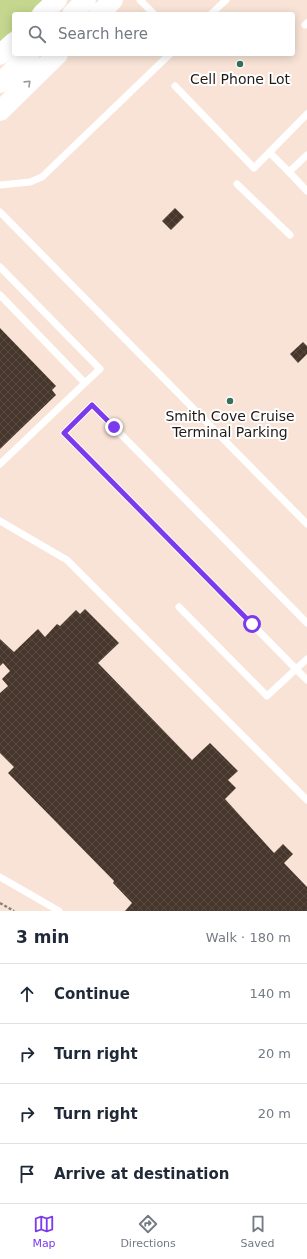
<!DOCTYPE html>
<meta charset="utf-8">
<style>
body{margin:0;font-family:"DejaVu Sans",sans-serif;background:#f2f2f3;color:#1f2937}
.stop{position:absolute;width:12px;height:12px;margin:-9px;border:3px solid #7c3aed;border-radius:50%;background:#fff}
.stop.end{background:#7c3aed;border-color:#fff;box-shadow:0 1px 4px #0008}
.list{margin:0;padding:0;list-style:none}
h2{display:flex;justify-content:space-between;align-items:center;height:52px;margin:0;padding:0 16px;font-size:17px}
h2 small{font-size:13px;font-weight:400;color:#747a83}
.list li{display:grid;grid-template-columns:26px 1fr auto;gap:12px;align-items:center;box-sizing:border-box;height:60px;padding:0 16px;border-top:1px solid #e0e1e3}
.list b{display:block;font-size:15px;white-space:nowrap}
.list em{font-size:13px;font-style:normal;color:#747a83}
.icon{flex:none;width:22px;height:22px;fill:none;stroke:currentColor;stroke-width:2;stroke-linecap:round;stroke-linejoin:round}
.map{position:relative;flex:none;width:307px;height:911px;overflow:hidden}
.search{position:absolute;background:#fff;box-shadow:0 2px 10px #0003;left:12px;right:12px;top:12px;height:44px;display:flex;align-items:center;gap:10px;box-sizing:border-box;padding:0 14px;border-radius:4px;color:#747a83;font-size:15px}
.sheet{height:292px;background:#fff}
nav{display:flex;justify-content:space-around;align-items:center;box-sizing:border-box;height:56px;border-top:1px solid #e0e1e3;background:#fff;font-size:11px;color:#747a83}
nav a{display:grid;justify-items:center;gap:2px}
nav .on{color:#7c3aed}
.map>svg:first-child{display:block}
</style>
<div class="map">
<svg width="307" height="911" viewBox="0 0 307 911">
<defs>
<pattern id="building-cross-hatch" width="8" height="8" patternUnits="userSpaceOnUse"><rect width="8" height="8" fill="#46362c"/><path d="M0 0l8 8M0 8l8-8" fill="none" stroke="#584a41"/></pattern>
</defs>
<rect width="100%" height="100%" fill="#f8e3d6"/>
<path fill="#c5d78e" d="M0 0H43L29 14H14V29L0 42Z"/>
<g fill="url(#building-cross-hatch)">
<path d="M175 208 184 217 171 230 162 221Z"/>
<path d="M0 328 56 386 52 390 56 395 0 449Z"/>
<path d="M303 342 307 346V354L298 363 290 354Z"/>
<path d="M85 609 119 643 98 663 192 760 210 743 238 771 228 780 236 788 225 799 274 853 283 844 293 854 284 863 307 887V911H125L132 903 113 883 114 881 8 773 14 767 0 753V693L8 686 2 679 10 671 3 663 0 666V639L14 652 38 629 45 637 57 624 60 626 76 610 80 614Z"/>
</g>
<g fill="none" stroke-linecap="round" stroke-linejoin="round">
<path stroke="#8d7f76" stroke-width="2.5" stroke-dasharray="3 2" stroke-linecap="butt" d="M0 903 14 911"/>
<g stroke="#fff" stroke-width="7">
<path d="M140 0 154 14"/>
<path d="M211 14 226 0"/>
<path d="M305 25 307 23"/>
<path d="M175 86 254 168 307 114"/>
<path d="M270 153 289 172 307 155"/>
<path d="M289 172 307 191"/>
<path d="M237 184 290 235"/>
<path d="M0 185 30 182 42 177 170 54"/>
<path d="M0 212 307 524"/>
<path d="M0 267 100 369 85 383"/>
<path d="M0 295 85 383 0 464"/>
<path d="M0 521 67 560 307 800"/>
<path d="M179 607 267 696 296 669 307 680"/>
<path d="M307 623 92 405 64 433 296 669 307 659"/>
<path d="M0 877 59 911"/>
</g>
<g stroke="#fff" stroke-width="20">
<path d="M42 14 57 0"/>
<path d="M72 14 86 0"/>
<path d="M99 14 113 0"/>
<path d="M0 55 14 42"/>
<path d="M0 83 30 54"/>
<path d="M0 111 58 54"/>
</g>
</g>
<defs><path id="oneway-chevron" d="M-2-3.5L2.5 0L-2 3.5" fill="none" stroke-width="1.6" stroke-linecap="round" stroke-linejoin="round"/></defs>
<use stroke="#9c9896" href="#oneway-chevron" transform="translate(28 83) rotate(-44)"/>
<g fill="none" stroke-linecap="round" stroke-linejoin="round">
<path stroke="#7c3aed" stroke-width="5" d="M114 427 92 405 64 433 252 624"/>
</g>
<g fill="#37715a" stroke="#fff" stroke-width="1.5">
<circle cx="240" cy="64" r="4"/>
<circle cx="230" cy="401" r="4"/>
</g>
<g text-anchor="middle" dominant-baseline="central" stroke-width="4" stroke-linejoin="round" paint-order="stroke">
<g font-size="14" fill="#221a16" stroke="#fff">
<text x="240" y="79">Cell Phone Lot</text>
<text x="230" y="416">Smith Cove Cruise<tspan x="230" dy="16">Terminal Parking</tspan></text>
</g>
</g>
</svg>
<div class="stop" style="left:252px;top:624px"></div>
<div class="stop end" style="left:114px;top:427px"></div>
<div class="search"><svg class="icon" aria-label="search" viewBox="0 0 24 24"><circle cx="10" cy="10" r="6"/><path d="M15 15l6 6"/></svg>Search here</div>
</div>
<section class="sheet">
<h2>3 min<small>Walk · 180 m</small></h2>
<ul class="list">
<li><svg class="icon" aria-label="ahead" viewBox="0 0 24 24"><path d="M12 20V5M6 11l6-6 6 6"/></svg><div><b>Continue</b></div><em>140 m</em></li>
<li><svg class="icon" aria-label="right" viewBox="0 0 24 24"><path d="M7 20v-9h11M14 6l5 5-5 5"/></svg><div><b>Turn right</b></div><em>20 m</em></li>
<li><svg class="icon" aria-label="right" viewBox="0 0 24 24"><path d="M7 20v-9h11M14 6l5 5-5 5"/></svg><div><b>Turn right</b></div><em>20 m</em></li>
<li><svg class="icon" aria-label="arrive" viewBox="0 0 24 24"><path d="M6 21V4h12l-3 4 3 4H6"/></svg><div><b>Arrive at destination</b></div></li>
</ul>
</section>
<nav>
<a class="on"><svg class="icon" aria-label="map" viewBox="0 0 24 24"><path d="M3 6l6-2 6 2 6-2v14l-6 2-6-2-6 2zM9 4v14M15 6v14"/></svg>Map</a>
<a><svg class="icon" aria-label="directions" viewBox="0 0 24 24"><path d="M12 3l9 9-9 9-9-9zM9 14v-3h6M13 9l2 2-2 2"/></svg>Directions</a>
<a><svg class="icon" aria-label="saved" viewBox="0 0 24 24"><path d="M7 4h10v16l-5-4-5 4z"/></svg>Saved</a>
</nav>
